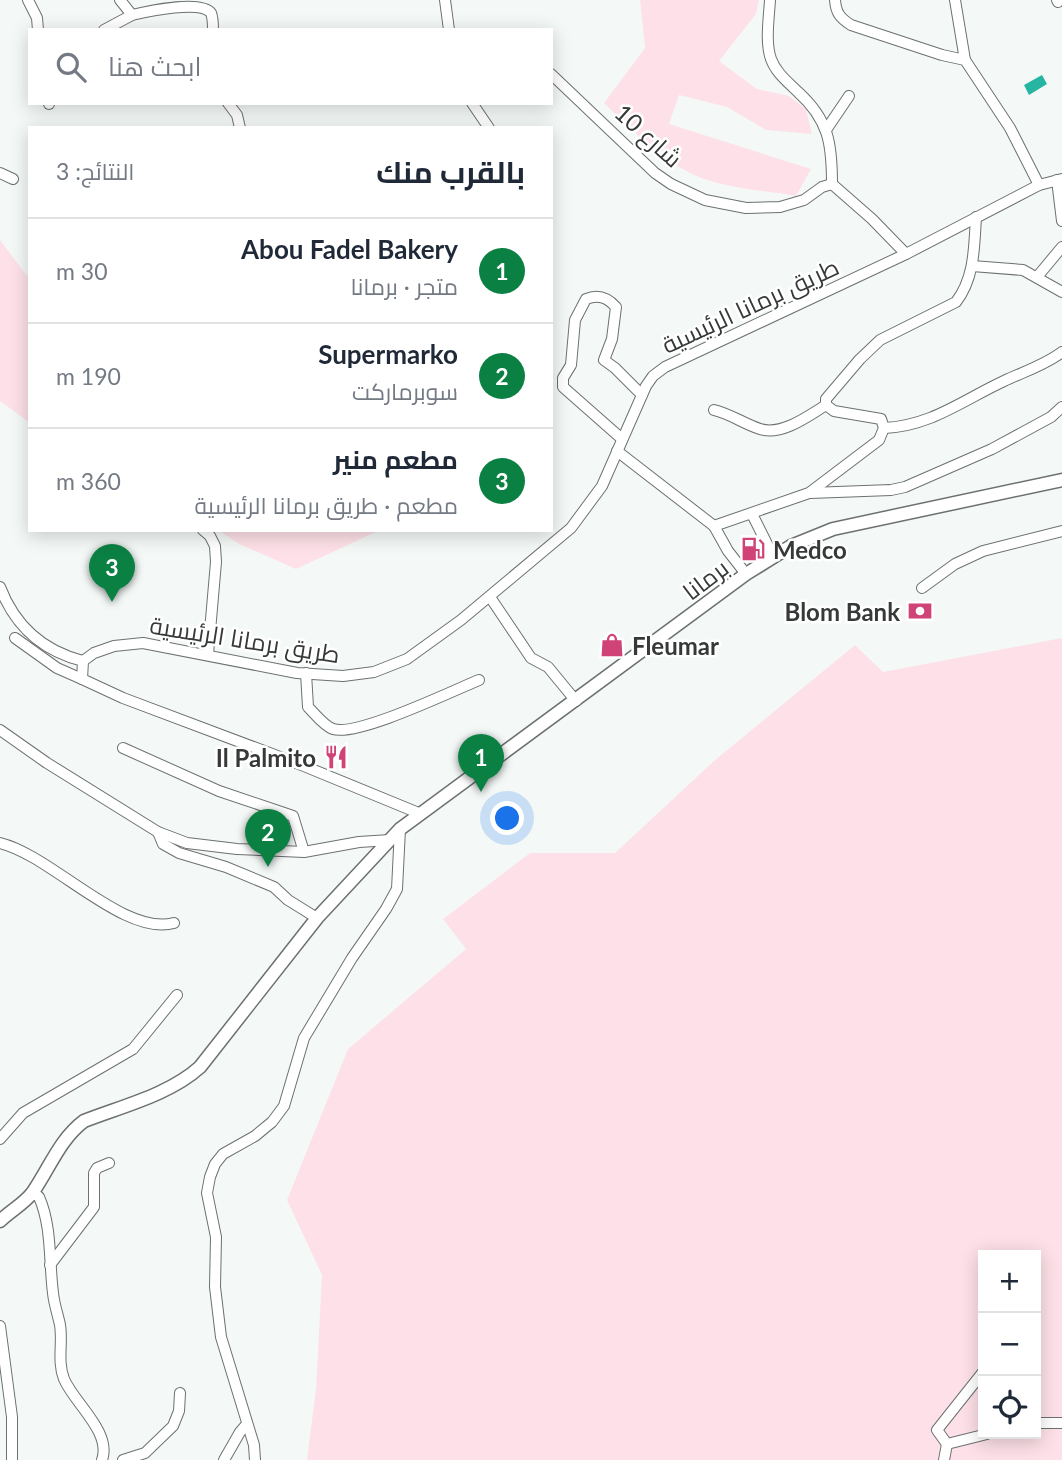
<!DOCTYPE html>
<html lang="ar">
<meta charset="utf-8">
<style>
body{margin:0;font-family:Lato,Cairo,sans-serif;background:#f6f6f7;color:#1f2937;direction:rtl}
.controls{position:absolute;right:21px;bottom:21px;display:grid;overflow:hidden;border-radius:0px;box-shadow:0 4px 18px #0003}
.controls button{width:63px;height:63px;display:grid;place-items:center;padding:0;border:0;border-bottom:2px solid #e0e1e3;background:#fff;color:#1f2937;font:35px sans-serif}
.you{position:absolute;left:508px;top:819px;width:24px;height:24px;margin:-18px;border:5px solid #fff;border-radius:50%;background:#1a73e8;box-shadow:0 0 0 10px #1a73e833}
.badge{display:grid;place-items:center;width:46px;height:46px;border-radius:50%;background:#0b8043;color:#fff;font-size:23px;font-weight:700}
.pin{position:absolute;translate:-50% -58px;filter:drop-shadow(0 2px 4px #0008)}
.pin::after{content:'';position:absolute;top:37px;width:24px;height:21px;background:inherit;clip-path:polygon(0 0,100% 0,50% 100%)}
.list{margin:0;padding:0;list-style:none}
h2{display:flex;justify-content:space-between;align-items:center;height:91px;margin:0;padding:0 28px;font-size:30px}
h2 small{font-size:23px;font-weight:400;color:#747a83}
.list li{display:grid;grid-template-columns:46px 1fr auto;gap:21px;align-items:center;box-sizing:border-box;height:105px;padding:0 28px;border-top:2px solid #e0e1e3}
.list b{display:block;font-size:26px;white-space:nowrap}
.list p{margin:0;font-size:23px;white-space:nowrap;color:#747a83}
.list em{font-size:23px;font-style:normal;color:#747a83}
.icon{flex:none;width:38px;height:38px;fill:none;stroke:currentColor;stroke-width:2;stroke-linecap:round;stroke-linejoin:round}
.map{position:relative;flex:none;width:1062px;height:1460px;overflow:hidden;direction:ltr}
.search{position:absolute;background:#fff;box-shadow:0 4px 18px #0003;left:28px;top:28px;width:525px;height:77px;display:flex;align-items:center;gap:18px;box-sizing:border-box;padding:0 24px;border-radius:0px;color:#747a83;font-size:26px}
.panel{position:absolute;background:#fff;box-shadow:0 4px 18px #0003;left:28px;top:126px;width:525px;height:406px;border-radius:0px;direction:rtl}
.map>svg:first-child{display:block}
</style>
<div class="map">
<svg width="1062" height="1460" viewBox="0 0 1062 1460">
<rect width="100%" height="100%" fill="#f4f9f8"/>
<g fill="#fee1e8" fill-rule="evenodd">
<path d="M640 0H759L756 14 719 61 757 89 789 96 806 109 812 134 766 130 727 107 679 95 669 124 811 169 796 196C766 191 734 189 704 179 664 164 634 132 604 103L645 48Z"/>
<path d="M0 240 30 280V423L0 401Z"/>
<path d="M218 530H380L296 569 239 544Z"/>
<path d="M1062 638V1460H307L316 1388 322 1275 287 1200 348 1049 466 949 443 919 530 853H615L715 760 855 645 883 672ZM983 1255H1036V1434H983Z"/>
</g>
<path fill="#25b5a0" d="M1042 75 1047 84 1029 95 1024 85Z"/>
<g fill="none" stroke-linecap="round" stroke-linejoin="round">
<g stroke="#6c7170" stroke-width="12">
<g id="minor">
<path d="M28 0 37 18 38 30"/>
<path d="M120 0 132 15C149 11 201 0 211 13 213 18 213 25 213 30"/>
<path d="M445 0 449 30"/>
<path d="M770 0C769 18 765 42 771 59 776 73 788 82 798 92 829 120 832 144 832 184"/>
<path d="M835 0C836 13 840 18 851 25L942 55 965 60"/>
<path d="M955 0 965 60 1010 128 1039 185"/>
<path d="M1057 0 1058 2"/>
<path d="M104 30 132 15"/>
<path d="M551 74 655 173 671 184 705 200 746 208 780 207 804 200 822 187 832 184 872 219 906 254"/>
<path d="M228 103 237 115 240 128"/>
<path d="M472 103 489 128"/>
<path d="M49 104V103"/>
<path d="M826 130 849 96"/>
<path d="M0 173 13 179"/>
<path d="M1057 180 1062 221"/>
<path d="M972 266 1023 270 1062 292"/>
<path d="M1037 277 1062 247"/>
<path d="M714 410C731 414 744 424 760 429 782 436 808 416 826 405"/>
<path d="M884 428C931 426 963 400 1004 381 1023 372 1045 365 1062 352"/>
<path d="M622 439 563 387V378L571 365 575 320 586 299C598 294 607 297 616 307L612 339 604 360 615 368 642 395"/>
<path d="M617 451 714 526 728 551 746 574"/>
<path d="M810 493 891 490 905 487 992 449 1051 417 1062 407"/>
<path d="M752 514 773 556"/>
<path d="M714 526 809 493 879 440 884 428 881 419 834 411 826 405V399L860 359 880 340 956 302C975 277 974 247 976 217"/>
<path d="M203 530 210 536 215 546 216 562 208 654"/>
<path d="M0 587C15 626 43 651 83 661"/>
<path d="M922 588 955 564 983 551 1062 531"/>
<path d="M490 597 531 658 548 667 576 701"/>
<path d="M15 638 57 668 82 679"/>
<path d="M306 673 308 707C315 714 324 726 333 729 357 737 452 691 479 680"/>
<path d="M0 730 47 763 158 832 187 843 237 849 304 852 359 842 390 840"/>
<path d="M123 748 219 791 293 816 304 852"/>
<path d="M421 814 304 766 123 698 82 679 83 661 94 653 114 646 143 643 297 673 343 676 374 672 407 659 461 620 571 528 602 486 646 386 653 376 665 367 906 254 1039 185 1062 179"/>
<path d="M158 832 163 844 179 853 226 867 274 887 288 900 317 918"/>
<path d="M0 843C51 855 124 937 174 923"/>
<path d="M0 1139 23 1113 133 1049 177 995"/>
<path d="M32 1192 39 1197C52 1226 49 1262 53 1293 54 1304 58 1315 60 1325 63 1343 57 1361 64 1379 74 1403 112 1432 102 1460"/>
<path d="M50 1265 94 1207V1173L97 1168 109 1163"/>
<path d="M0 1326 12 1417V1460"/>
<path d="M1036 1423H1062"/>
<path d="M947 1444 937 1430 983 1372"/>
<path d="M123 1460 145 1453 173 1426 179 1411 180 1393"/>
<path d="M224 1460 240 1432 247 1424"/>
<path d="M255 1460 254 1445 221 1337 215 1287 216 1237 207 1193 210 1177 215 1164 223 1154 255 1136 272 1122 284 1106 304 1038 352 958 386 909 397 889 400 829"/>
<path d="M944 1460 947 1444 987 1434"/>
</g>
</g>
<g stroke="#6c7170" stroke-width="15">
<path id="major" d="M0 1221C10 1211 24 1204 33 1192 50 1167 60 1139 84 1121 122 1106 169 1095 200 1067L317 918 400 829 746 574 791 546 833 529 1062 480"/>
</g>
<use href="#minor" stroke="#fff" stroke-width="10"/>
<use href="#major" stroke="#fff" stroke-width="12"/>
</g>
<defs>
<g id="fuel-bare" transform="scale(1.89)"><path d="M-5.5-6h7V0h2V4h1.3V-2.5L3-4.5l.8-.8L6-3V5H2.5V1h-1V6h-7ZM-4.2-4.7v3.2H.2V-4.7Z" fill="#cf4376" stroke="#fff" stroke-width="2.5" paint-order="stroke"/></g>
<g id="bank-bare" transform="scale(1.89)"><path d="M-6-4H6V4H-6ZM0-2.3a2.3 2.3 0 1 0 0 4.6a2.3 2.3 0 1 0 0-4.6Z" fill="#cf4376" stroke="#fff" stroke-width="2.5" paint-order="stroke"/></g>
<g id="shop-bare" transform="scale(1.89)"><path d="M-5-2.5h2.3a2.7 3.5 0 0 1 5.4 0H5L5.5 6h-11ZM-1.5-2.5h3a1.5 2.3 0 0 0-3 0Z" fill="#cf4376" stroke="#fff" stroke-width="2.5" paint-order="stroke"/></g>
<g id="restaurant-bare" transform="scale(1.89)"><path d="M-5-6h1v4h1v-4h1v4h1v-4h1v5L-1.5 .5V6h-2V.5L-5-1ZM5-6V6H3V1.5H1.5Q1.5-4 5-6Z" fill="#cf4376" stroke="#fff" stroke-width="2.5" paint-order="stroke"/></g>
</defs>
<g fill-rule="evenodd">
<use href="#fuel-bare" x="753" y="549"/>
<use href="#bank-bare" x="920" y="611"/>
<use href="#shop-bare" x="612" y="645"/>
<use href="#restaurant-bare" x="336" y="757"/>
</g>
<g text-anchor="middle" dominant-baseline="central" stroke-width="5" stroke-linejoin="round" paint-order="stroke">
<g font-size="24" fill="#373938" stroke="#fff">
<text transform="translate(649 135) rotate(42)">شارع 10</text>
<text transform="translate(750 305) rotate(-25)">طريق برمانا الرئيسية</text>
<text transform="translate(705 579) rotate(-37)">برمانا</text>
<text transform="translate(245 639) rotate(9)">طريق برمانا الرئيسية</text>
</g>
<g font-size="24" font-weight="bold" fill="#373938" stroke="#fff" text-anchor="start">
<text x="773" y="549">Medco</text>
<text x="900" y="611" text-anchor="end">Blom Bank</text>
<text x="632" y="645">Fleumar</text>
<text x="316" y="757" text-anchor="end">Il Palmito</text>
</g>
</g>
</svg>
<div class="controls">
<button>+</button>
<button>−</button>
<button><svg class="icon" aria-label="locate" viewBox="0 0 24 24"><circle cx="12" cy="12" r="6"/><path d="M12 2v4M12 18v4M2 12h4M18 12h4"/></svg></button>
</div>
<div class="you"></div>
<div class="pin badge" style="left:481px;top:792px">1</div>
<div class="pin badge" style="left:268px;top:867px">2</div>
<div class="pin badge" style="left:112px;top:602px">3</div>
<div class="search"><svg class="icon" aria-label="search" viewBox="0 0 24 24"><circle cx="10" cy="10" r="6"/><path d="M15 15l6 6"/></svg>ابحث هنا</div>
<section class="panel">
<h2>بالقرب منك<small>النتائج: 3</small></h2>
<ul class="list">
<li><span class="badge">1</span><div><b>Abou Fadel Bakery</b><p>متجر · برمانا</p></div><em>30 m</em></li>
<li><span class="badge">2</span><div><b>Supermarko</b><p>سوبرماركت</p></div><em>190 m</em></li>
<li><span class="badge">3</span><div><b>مطعم منير</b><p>مطعم · طريق برمانا الرئيسية</p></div><em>360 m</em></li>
</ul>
</section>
</div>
